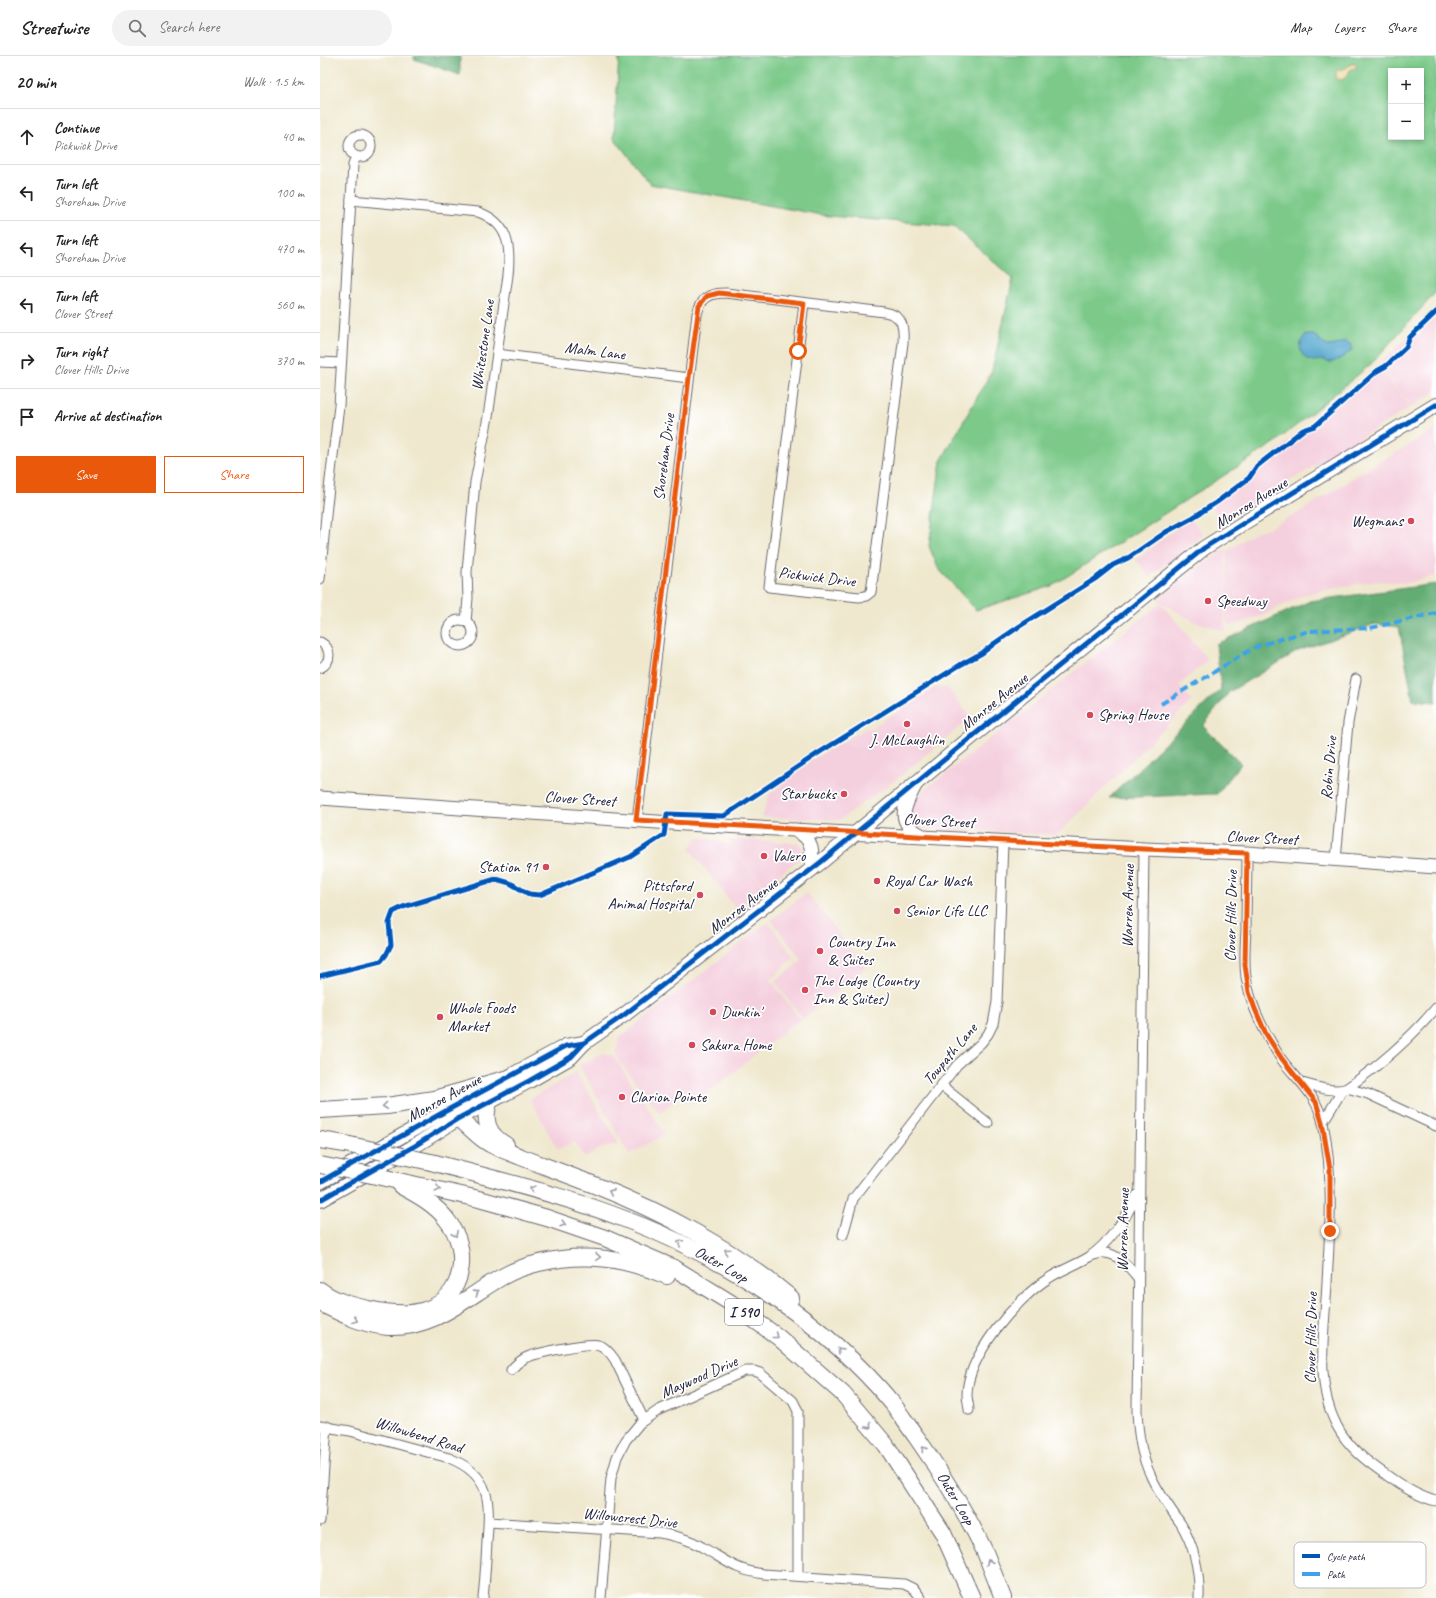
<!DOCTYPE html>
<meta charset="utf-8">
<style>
body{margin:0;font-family:Caveat,sans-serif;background:#f2f2f2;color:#222}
.controls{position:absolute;right:12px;top:12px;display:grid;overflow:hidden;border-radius:0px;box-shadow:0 2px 6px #0003}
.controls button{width:36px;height:36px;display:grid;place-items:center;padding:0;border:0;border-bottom:1px solid #e0e0e0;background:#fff;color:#222;font:20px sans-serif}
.stop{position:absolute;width:12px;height:12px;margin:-9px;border:3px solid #ea580c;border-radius:50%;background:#fff}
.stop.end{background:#ea580c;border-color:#fff;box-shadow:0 1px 4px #0008}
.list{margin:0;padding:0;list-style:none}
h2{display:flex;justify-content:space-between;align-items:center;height:52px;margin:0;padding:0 16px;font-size:17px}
h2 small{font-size:13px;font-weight:400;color:#767676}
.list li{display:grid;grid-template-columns:26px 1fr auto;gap:12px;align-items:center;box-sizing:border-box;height:56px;padding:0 16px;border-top:1px solid #e0e0e0}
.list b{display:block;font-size:15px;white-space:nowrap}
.list p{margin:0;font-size:13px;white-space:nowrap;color:#767676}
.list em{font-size:13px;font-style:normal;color:#767676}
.actions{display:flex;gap:8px;padding:12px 16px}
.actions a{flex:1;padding:9px 0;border:1px solid #ea580c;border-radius:0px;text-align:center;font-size:14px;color:#ea580c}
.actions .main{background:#ea580c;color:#fff}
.icon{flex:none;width:22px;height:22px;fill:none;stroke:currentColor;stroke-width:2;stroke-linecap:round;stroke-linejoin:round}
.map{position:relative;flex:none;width:1116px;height:1542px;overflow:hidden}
header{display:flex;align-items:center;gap:24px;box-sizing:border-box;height:56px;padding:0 20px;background:#fff;border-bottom:1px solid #e0e0e0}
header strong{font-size:19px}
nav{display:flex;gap:22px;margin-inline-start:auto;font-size:14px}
.search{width:280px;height:36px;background:#f2f2f2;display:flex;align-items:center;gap:10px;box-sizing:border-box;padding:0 14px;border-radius:22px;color:#767676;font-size:15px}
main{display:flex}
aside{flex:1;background:#fff}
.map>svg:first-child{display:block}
</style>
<header>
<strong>Streetwise</strong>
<div class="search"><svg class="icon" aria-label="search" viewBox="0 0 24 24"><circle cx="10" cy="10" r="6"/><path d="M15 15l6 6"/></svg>Search here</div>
<nav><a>Map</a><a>Layers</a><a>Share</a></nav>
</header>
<main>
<aside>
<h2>20 min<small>Walk · 1.5 km</small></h2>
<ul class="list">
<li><svg class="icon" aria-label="ahead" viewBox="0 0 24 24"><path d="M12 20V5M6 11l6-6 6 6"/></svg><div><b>Continue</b><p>Pickwick Drive</p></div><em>40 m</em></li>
<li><svg class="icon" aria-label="left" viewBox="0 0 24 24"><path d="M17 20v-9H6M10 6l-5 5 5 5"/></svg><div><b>Turn left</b><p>Shoreham Drive</p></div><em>100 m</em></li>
<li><svg class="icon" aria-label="left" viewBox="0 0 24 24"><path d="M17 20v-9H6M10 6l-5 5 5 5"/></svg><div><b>Turn left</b><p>Shoreham Drive</p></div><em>470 m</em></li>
<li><svg class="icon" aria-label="left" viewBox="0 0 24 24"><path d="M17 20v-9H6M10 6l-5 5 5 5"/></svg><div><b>Turn left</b><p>Clover Street</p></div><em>560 m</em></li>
<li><svg class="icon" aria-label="right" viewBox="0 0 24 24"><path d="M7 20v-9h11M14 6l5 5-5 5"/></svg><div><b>Turn right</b><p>Clover Hills Drive</p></div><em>370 m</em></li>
<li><svg class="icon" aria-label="arrive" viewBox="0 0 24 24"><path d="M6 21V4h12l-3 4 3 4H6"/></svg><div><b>Arrive at destination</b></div></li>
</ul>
<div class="actions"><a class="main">Save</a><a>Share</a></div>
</aside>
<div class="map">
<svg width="1116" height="1542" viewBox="0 0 1116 1542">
<rect width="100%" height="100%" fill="#fff"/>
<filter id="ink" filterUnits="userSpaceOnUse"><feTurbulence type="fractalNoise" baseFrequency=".025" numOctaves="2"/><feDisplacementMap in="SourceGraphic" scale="8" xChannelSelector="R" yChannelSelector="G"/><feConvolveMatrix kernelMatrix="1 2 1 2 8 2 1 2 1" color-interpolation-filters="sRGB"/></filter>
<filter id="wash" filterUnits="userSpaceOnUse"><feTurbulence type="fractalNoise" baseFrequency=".012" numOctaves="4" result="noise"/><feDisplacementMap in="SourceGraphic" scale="16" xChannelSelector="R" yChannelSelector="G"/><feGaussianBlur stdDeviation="0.9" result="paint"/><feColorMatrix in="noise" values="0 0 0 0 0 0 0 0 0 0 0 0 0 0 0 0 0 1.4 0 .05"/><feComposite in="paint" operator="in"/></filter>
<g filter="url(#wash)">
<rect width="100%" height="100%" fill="#efe8ce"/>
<g fill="#f4cfdd">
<path d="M1115 255 1116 335 1092 351 1059 308Z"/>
<path d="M1058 309 1091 351 903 466 891 450Z"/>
<path d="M1116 373V520L1085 527 1053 525 986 538 941 560 911 570 906 564 907 495 937 475 949 472 980 456 1031 423Z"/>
<path d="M870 462 884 479 830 521 816 504Z"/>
<path d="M906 493 905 575 873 565 837 544 883 508Z"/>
<path d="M841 547 888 604 859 629 872 645 737 779 596 772 588 764 592 744Z"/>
<path d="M627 631 651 662 569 729 519 764 442 761 449 739 482 710 544 673 553 671 615 632Z"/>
<path d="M384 781 411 789 444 831 416 853 370 793 376 783Z"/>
<path d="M408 784H434L478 787 482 790 485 798 445 831Z"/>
<path d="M488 838 545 912 483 963 455 926 482 904 451 864 483 839Z"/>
<path d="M448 866 474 901 451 924 480 963 378 1045 361 1038 340 1057 304 1012 295 997 300 981Z"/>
<path d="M282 997 293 999 345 1078 309 1099 259 1009Z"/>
<path d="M256 1016 299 1087 278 1094 265 1102 255 1086 237 1093 210 1043Z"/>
</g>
<path fill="#7bc989" stroke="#4e7662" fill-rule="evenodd" d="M299 0H1116V236L1051 308 956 386 732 530 656 554 618 512 609 490 621 405 672 315 693 223 634 170 508 160 330 128 294 82ZM1071 15H1101V81H1071Z"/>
<g fill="#64ad75" stroke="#436858">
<path d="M94 0H140V19L94 3Z"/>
<path d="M1116 528V646L1093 644 1079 571 1055 568 978 595 909 636 883 670 921 708 897 738 789 742 901 633 896 588 990 545Z"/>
</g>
<path fill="#eeda9e" stroke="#887e6c" d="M1031 8H1036L1037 11 1030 14 1024 23 1020 24 1016 22V15L1026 12Z"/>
<path fill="#52a6ce" stroke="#3a6484" d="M986 279H994L1007 290 1016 289 1026 285 1031 289 1032 294C1026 299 1019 305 1011 306 1006 307 1006 304 1002 304 998 304 994 306 990 304 979 301 977 286 986 279Z"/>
</g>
<g filter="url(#ink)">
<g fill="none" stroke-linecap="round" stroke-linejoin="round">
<g stroke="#6a676e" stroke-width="11">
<g id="minor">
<circle cx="40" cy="90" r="11"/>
<path d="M31 144 158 156C189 167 191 191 188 219L168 361 155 426 147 516 148 542 146 566"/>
<path d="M177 298 369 322"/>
<path d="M0 306 21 307"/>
<path d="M0 523 7 449 19 350 33 109 36 100"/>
<circle cx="140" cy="577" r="13"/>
<path d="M0 586C12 592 12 606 0 612"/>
<path d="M317 765 377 258C381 242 389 237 406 237L564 256C583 259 584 270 583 287L551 536 546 540 539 541 449 531 484 247"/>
<path d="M824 793 817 1355C818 1377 821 1399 830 1418 838 1437 850 1452 861 1468 874 1490 880 1517 879 1542"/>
<path d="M927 797C927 823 926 848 926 874 925 889 924 906 926 921 929 941 937 961 947 979 952 987 956 996 962 1004 978 1025 997 1039 1003 1067 1014 1120 1010 1173 1007 1227 1005 1273 994 1327 1017 1370 1028 1391 1046 1405 1065 1418 1080 1429 1098 1441 1116 1445"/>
<path d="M1016 804 1028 667 1036 623"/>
<path d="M982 1027C993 1030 1016 1038 1027 1032 1060 1009 1090 983 1116 952"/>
<path d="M622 1030 668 1067"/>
<path d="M1027 1032 1048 1038 1116 1070"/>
<path d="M1003 1066 1022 1035"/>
<path d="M523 1179 533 1143 637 1009 661 987 668 978 673 968 677 946 683 786"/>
<path d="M771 1200C775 1199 779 1197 783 1197 797 1196 810 1212 818 1222"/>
<path d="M191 1314C195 1309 200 1305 205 1302 216 1297 268 1286 279 1289 286 1291 291 1298 295 1304L324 1364"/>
<path d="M649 1354C649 1349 647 1344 647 1339 647 1300 697 1242 729 1222 741 1214 756 1209 769 1201 790 1186 806 1162 817 1139"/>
<path d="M0 1370 30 1375 129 1402C172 1419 170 1446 167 1486 166 1505 165 1523 163 1542"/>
<path d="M0 1465 7 1370"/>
<path d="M169 1466 340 1477C355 1480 369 1483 382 1491 407 1505 414 1514 444 1518L584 1528 594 1533 601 1542"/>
<path d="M281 1542 291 1422 297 1401 306 1384 320 1367 339 1354 425 1315H434L440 1317 473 1345 478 1355V1520"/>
</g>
</g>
<g stroke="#6a676e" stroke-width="15">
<g id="secondary">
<path d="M597 726C585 749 573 766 603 780"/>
<path d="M0 742 365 768 824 793 927 797 1116 811"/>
<path d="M475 774C494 783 493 795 491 814"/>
</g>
</g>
<g stroke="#6a676e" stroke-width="16">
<g id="primary">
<path d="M0 1126 124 1056 246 990 264 987"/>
<path d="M0 1144 93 1091 139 1062 209 1025 251 1001 264 987 304 959 501 806 654 679 884 492 930 463 1116 349"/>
</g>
</g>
<g stroke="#6a676e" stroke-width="18">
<g id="motorway">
<path d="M169 1046C163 1065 168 1079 186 1089"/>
<path d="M0 1054 67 1050 114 1043 185 1023"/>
<path d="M124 1056C143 1060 153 1079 170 1088 180 1093 191 1097 201 1101 225 1110 248 1119 272 1128 345 1157 410 1191 471 1242"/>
<path d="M0 1084 25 1088"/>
<path id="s1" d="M111 1106C177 1124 244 1139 307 1164 405 1201 506 1267 573 1348 581 1359 589 1371 597 1382 622 1418 646 1456 665 1496 671 1511 677 1527 683 1542"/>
<path d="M52 1119 159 1143 227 1162 285 1182 354 1212 411 1247 458 1281 523 1338 566 1389 623 1477 652 1542"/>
<path d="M0 1234C14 1245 31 1249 48 1253 66 1257 87 1260 105 1254 145 1242 151 1194 127 1164 116 1149 98 1139 81 1130"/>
<path d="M0 1247C22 1258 43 1269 68 1271 113 1273 144 1243 180 1222 192 1215 206 1210 219 1207 265 1196 304 1202 347 1220"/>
</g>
</g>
<use href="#minor" stroke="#fff" stroke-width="9"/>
<use href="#secondary" stroke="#fff" stroke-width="13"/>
<use href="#primary" stroke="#fff" stroke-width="14"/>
<use href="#motorway" stroke="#fff" stroke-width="16"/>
<g stroke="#6a676e" stroke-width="18" stroke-linecap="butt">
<g id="motorway-bridge">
<path d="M25 1088 111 1106"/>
<path d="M0 1109 52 1119"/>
</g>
</g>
<use href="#motorway-bridge" stroke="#fff" stroke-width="16"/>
<path stroke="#3ea2ec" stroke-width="4" stroke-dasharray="8 4" stroke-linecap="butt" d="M841 648 937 590 989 575 1050 572 1116 557"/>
<g stroke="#fff" stroke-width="8">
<g id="cycleway">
<path d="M0 920 61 905 66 899 71 889 69 867 73 856 83 851 176 823 190 827 209 838 220 839 310 801 344 779 347 758 404 760 500 696 640 609 662 597 675 587 700 570 775 523 793 509 808 502 846 476 872 462 897 446 929 422 937 410 983 374 995 370 1057 315 1066 310 1086 291 1090 281 1116 256"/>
<path d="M0 1126 124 1056 246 990 264 987"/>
<path d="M0 1144 93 1091 139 1062 209 1025 251 1001 264 987 304 959 501 806 654 679 884 492 930 463 1116 349"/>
</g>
</g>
<use href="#cycleway" stroke="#0057b8" stroke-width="5"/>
</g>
<defs><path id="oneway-chevron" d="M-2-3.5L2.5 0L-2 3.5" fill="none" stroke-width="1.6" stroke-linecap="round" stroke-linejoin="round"/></defs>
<g stroke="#9c9ca7">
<use href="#oneway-chevron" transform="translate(65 1050) rotate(174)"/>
<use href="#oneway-chevron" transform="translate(118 1133) rotate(14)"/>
<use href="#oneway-chevron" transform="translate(212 1133) rotate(-165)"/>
<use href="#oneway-chevron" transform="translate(291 1136) rotate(-156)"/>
<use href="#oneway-chevron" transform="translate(243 1168) rotate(18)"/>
<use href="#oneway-chevron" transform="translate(135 1178) rotate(63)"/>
<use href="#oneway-chevron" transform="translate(360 1187) rotate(-155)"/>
<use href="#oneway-chevron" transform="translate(407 1195) rotate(-145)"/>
<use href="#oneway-chevron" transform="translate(278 1201) rotate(4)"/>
<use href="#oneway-chevron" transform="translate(156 1237) rotate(-33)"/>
<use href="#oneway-chevron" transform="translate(35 1264) rotate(21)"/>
<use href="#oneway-chevron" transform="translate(456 1280) rotate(38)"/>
<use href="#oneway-chevron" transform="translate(520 1294) rotate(-136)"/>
<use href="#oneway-chevron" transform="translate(549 1370) rotate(50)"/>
<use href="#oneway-chevron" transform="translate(604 1393) rotate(-125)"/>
<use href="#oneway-chevron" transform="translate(669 1506) rotate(-112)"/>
</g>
</g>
<g fill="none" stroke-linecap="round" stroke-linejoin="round" filter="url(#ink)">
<path stroke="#ea580c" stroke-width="5" d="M478 295 484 247 399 237 387 240 379 250 369 322 316 764 824 793 927 797 925 909 929 936 935 953 946 978 962 1003 996 1046 1002 1066 1010 1113V1175"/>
</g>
<g fill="#d1495b" stroke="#fff" stroke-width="1.5">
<circle cx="1091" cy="465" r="4"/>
<circle cx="888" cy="545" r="4"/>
<circle cx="770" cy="659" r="4"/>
<circle cx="587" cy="668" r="4"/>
<circle cx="524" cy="738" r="4"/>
<circle cx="444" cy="800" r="4"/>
<circle cx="226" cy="811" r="4"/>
<circle cx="557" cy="825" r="4"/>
<circle cx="380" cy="839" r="4"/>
<circle cx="577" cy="855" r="4"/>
<circle cx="500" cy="895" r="4"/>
<circle cx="485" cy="934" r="4"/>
<circle cx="393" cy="956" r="4"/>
<circle cx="120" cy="961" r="4"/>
<circle cx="372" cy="989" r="4"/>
<circle cx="302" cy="1041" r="4"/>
</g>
<g text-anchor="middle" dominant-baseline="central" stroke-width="3.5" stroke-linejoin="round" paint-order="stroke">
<rect fill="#fff" stroke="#646476" stroke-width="1" x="405" y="1243" width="38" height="26" rx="3"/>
<g font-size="15" font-weight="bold" fill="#22223b">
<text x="424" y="1256">I 590</text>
</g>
<g font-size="16" fill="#22223b" stroke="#fff">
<text transform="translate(163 289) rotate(-82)">Whitestone Lane</text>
<text transform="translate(275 295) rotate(7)">Malm Lane</text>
<text transform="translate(344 401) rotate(-83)">Shoreham Drive</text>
<text transform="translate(931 447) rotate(-32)">Monroe Avenue</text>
<text transform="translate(497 521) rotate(7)">Pickwick Drive</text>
<text transform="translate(674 646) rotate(-39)">Monroe Avenue</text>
<text transform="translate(1009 712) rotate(-85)">Robin Drive</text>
<text transform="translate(260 743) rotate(4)">Clover Street</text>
<text transform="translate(619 765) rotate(3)">Clover Street</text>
<text transform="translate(942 782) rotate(3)">Clover Street</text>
<text transform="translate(423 850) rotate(-37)">Monroe Avenue</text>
<text transform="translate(808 850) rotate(-89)">Warren Avenue</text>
<text transform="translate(911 860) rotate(-89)">Clover Hills Drive</text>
<text transform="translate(630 998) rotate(-50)">Towpath Lane</text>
<text transform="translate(124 1042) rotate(-29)">Monroe Avenue</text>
<text transform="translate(803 1174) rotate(-89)">Warren Avenue</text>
<text stroke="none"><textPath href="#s1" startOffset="309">Outer Loop</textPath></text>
<text transform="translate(991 1282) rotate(-89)">Clover Hills Drive</text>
<text transform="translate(379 1321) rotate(-24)">Maywood Drive</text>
<text transform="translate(99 1379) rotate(17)">Willowbend Road</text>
<text stroke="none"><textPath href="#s1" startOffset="645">Outer Loop</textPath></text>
<text transform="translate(310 1462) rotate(6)">Willowcrest Drive</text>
</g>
<g font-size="16" fill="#22223b" stroke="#fff" text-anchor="start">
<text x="1083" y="465" text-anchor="end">Wegmans</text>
<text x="896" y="545">Speedway</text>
<text x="778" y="659">Spring House</text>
<text x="587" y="684" text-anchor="middle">J. McLaughlin</text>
<text x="516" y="738" text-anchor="end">Starbucks</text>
<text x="452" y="800">Valero</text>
<text x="218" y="811" text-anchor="end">Station 91</text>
<text x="565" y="825">Royal Car Wash</text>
<text x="372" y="830" text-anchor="end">Pittsford<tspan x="372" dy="18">Animal Hospital</tspan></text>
<text x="585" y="855">Senior Life LLC</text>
<text x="508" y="886">Country Inn<tspan x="508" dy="18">&amp; Suites</tspan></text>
<text x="493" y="925">The Lodge (Country<tspan x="493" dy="18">Inn &amp; Suites)</tspan></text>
<text x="128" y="952">Whole Foods<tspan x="128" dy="18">Market</tspan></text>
<text x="401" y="956">Dunkin'</text>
<text x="380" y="989">Sakura Home</text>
<text x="310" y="1041">Clarion Pointe</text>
</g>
</g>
<rect x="974" y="1486" width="132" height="46" rx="6" fill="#fff" stroke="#bdbdc4" stroke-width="1"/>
<rect x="982" y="1498" width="18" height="4" fill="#0057b8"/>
<rect x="982" y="1516" width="18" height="4" fill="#3ea2ec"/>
<g font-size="11" fill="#22223b">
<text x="1007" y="1504">Cycle path</text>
<text x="1007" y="1522">Path</text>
</g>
</svg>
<div class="controls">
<button>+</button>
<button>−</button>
</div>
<div class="stop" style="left:478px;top:295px"></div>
<div class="stop end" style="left:1010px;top:1175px"></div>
</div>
</main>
